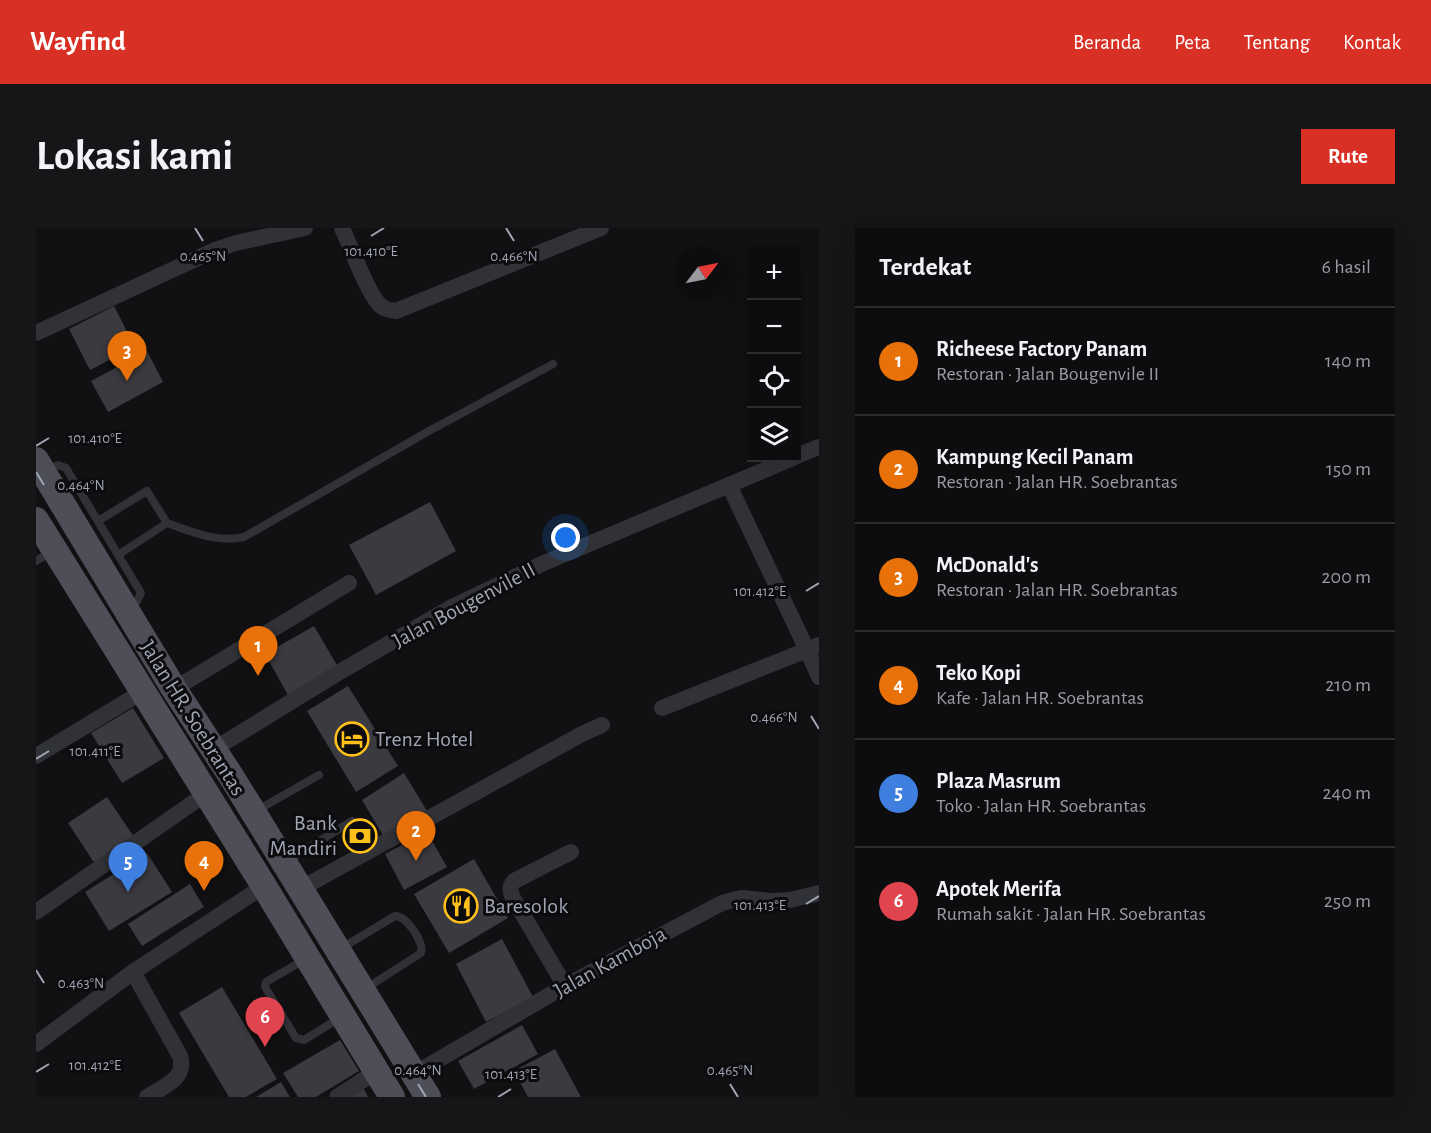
<!DOCTYPE html>
<html lang="id">
<meta charset="utf-8">
<style>
body{margin:0;font-family:"Alegreya Sans",sans-serif;background:#161517;color:#f1f3f6}
.controls{position:absolute;right:18px;top:18px;display:grid;overflow:hidden;border-radius:0px;box-shadow:0 6px 24px #0002}
.controls button{width:54px;height:54px;display:grid;place-items:center;padding:0;border:0;border-bottom:2px solid #2d2c2e;background:#0d0c0e;color:#f1f3f6;font:30px sans-serif}
.compass{position:absolute;left:639px;top:18px;width:54px;height:54px;border-radius:50%;background:#0d0c0e;box-shadow:0 6px 24px #0002;rotate:58deg}
.you{position:absolute;left:530px;top:310px;width:21px;height:21px;margin:-15px;border:4px solid #fff;border-radius:50%;background:#1a73e8;box-shadow:0 0 0 9px #1a73e833}
.badge{display:grid;place-items:center;width:39px;height:39px;border-radius:50%;background:#d93025;color:#fff;font-size:20px;font-weight:700}
.pin{position:absolute;translate:-50% -50px;filter:drop-shadow(0 2px 3px #0008)}
.pin::after{content:'';position:absolute;top:32px;width:21px;height:18px;background:inherit;clip-path:polygon(0 0,100% 0,50% 100%)}
.list{margin:0;padding:0;list-style:none}
h2{display:flex;justify-content:space-between;align-items:center;height:78px;margin:0;padding:0 24px;font-size:26px}
h2 small{font-size:20px;font-weight:400;color:#9a9b9e}
.list li{display:grid;grid-template-columns:39px 1fr auto;gap:18px;align-items:center;box-sizing:border-box;height:108px;padding:0 24px;border-top:2px solid #2d2c2e}
.list b{display:block;font-size:22px;white-space:nowrap}
.list p{margin:0;font-size:20px;white-space:nowrap;color:#9a9b9e}
.list em{font-size:20px;font-style:normal;color:#9a9b9e}
.icon{flex:none;width:33px;height:33px;fill:none;stroke:currentColor;stroke-width:2;stroke-linecap:round;stroke-linejoin:round}
.map{position:relative;flex:none;width:783px;height:869px;overflow:hidden;border-radius:0px}
header{display:flex;align-items:center;gap:36px;box-sizing:border-box;height:84px;padding:0 30px;background:#d93025;color:#fff}
header strong{font-size:28px}
nav{display:flex;gap:33px;margin-inline-start:auto;font-size:21px}
.intro{display:flex;align-items:center;justify-content:space-between;box-sizing:border-box;height:144px;padding:0 36px}
h1{margin:0;font-size:42px}
.button{padding:15px 27px;border-radius:0px;background:#d93025;color:#fff;font-size:21px;font-weight:700}
main{display:flex;gap:36px;padding:0 36px}
aside{flex:1;background:#0d0c0e;border-radius:0px;box-shadow:0 6px 24px #0002}
.map>svg:first-child{display:block}
</style>
<header>
<strong>Wayfind</strong>
<nav><a>Beranda</a><a>Peta</a><a>Tentang</a><a>Kontak</a></nav>
</header>
<div class="intro"><h1>Lokasi kami</h1><a class="button">Rute</a></div>
<main>
<div class="map">
<svg width="783" height="869" viewBox="0 0 783 869">
<rect width="100%" height="100%" fill="#111012"/>
<g fill="#3a3a40">
<path d="M78 78 99 119 54 142 33 101Z"/>
<path d="M111 123 127 154 72 184 55 153Z"/>
<path d="M394 274 420 323 340 367 313 317Z"/>
<path d="M278 398 302 439 252 467 229 426Z"/>
<path d="M312 458 362 538 320 564 271 483Z"/>
<path d="M97 480 128 530 86 555 55 505Z"/>
<path d="M368 545 391 583 348 609 326 572Z"/>
<path d="M71 569 98 609 59 636 32 595Z"/>
<path d="M391 604 411 639 368 662 349 626Z"/>
<path d="M111 625 136 664 73 703 49 664Z"/>
<path d="M438 631 472 690 413 725 378 666Z"/>
<path d="M154 656 168 679 106 718 92 696Z"/>
<path d="M466 711 497 769 450 794 420 736Z"/>
<path d="M186 759 241 851 210 869H193L143 785Z"/>
<path d="M486 797 502 826 438 861 422 833Z"/>
<path d="M304 812 323 843 280 869H262L247 845Z"/>
<path d="M519 821 545 869H492L478 843Z"/>
<path d="M245 854 254 869H220Z"/>
<path d="M328 861 332 869H313Z"/>
</g>
<g fill="none" stroke-linecap="round" stroke-linejoin="round">
<g stroke="#313237" stroke-width="8">
<path d="M10 243 22 237 30 240 105 365 101 373 92 380"/>
<path d="M62 293 111 263 131 295C155 304 182 315 208 309L393 203 517 136"/>
<path d="M82 327 131 295"/>
<path d="M0 333 15 324"/>
<path d="M220 583 283 547"/>
<path d="M251 633 316 593"/>
<path d="M304 721 359 688C371 688 388 714 385 725L329 761"/>
<path d="M268 732 230 754 229 759 260 810 268 812 305 789"/>
</g>
<g stroke="#313237" stroke-width="16">
<path d="M306 0C315 19 330 61 342 75 347 81 353 82 360 83L565 0"/>
<path d="M0 105 179 22 200 15 269 0"/>
<path d="M760 228 783 219"/>
<path d="M693 257 771 422 783 417"/>
<path d="M138 461 313 355"/>
<path d="M626 480 771 422 783 449"/>
<path d="M178 521 307 442 416 379 508 335 757 230"/>
<path d="M0 528 106 464"/>
<path d="M264 661 546 506 566 497"/>
<path d="M0 684 171 565"/>
<path d="M97 744 144 828C151 851 128 858 111 869"/>
<path d="M529 758 477 670C474 663 473 659 478 653L535 624"/>
<path d="M0 816 97 744 228 658"/>
<path d="M378 846 529 758 686 675 705 670 736 673 754 672 783 665"/>
<path d="M301 869 341 843"/>
</g>
<g stroke="#4d4e57" stroke-width="26">
<path d="M0 232 138 461 195 548 392 869"/>
<path d="M0 292 228 658 356 869"/>
</g>
</g>
<path fill="none" stroke="#a0a5b4" stroke-width="2" d="M159 0 167 13M470 0 478 13M335 8 348 0M0 218 13 210M0 244 8 257M770 363 783 355M775 488 783 501M0 531 13 523M770 676 783 668M0 742 8 755M0 844 13 836M382 856 390 869M694 856 702 869M462 869 475 861"/>
<defs>
<g id="hotel-ring" transform="scale(1.725)"><circle r="9.5" fill="#0c0b0d" stroke="#ffc01c" stroke-width="1.5"/><path d="M-6-4.5h1.5V1H6V5H4.5V3h-9V5H-6ZM-4 0a1.8 1.8 0 1 1 3.6 0ZM.5 0V-2.5h3Q6-2.5 6 0Z" fill="#ffc01c"/></g>
<g id="bank-ring" transform="scale(1.725)"><circle r="9.5" fill="#0c0b0d" stroke="#ffc01c" stroke-width="1.5"/><path d="M-6-4H6V4H-6ZM0-2.3a2.3 2.3 0 1 0 0 4.6a2.3 2.3 0 1 0 0-4.6Z" fill="#ffc01c"/></g>
<g id="restaurant-ring" transform="scale(1.725)"><circle r="9.5" fill="#0c0b0d" stroke="#ffc01c" stroke-width="1.5"/><path d="M-5-6h1v4h1v-4h1v4h1v-4h1v5L-1.5 .5V6h-2V.5L-5-1ZM5-6V6H3V1.5H1.5Q1.5-4 5-6Z" fill="#ffc01c"/></g>
</defs>
<g fill-rule="evenodd">
<use href="#hotel-ring" x="316" y="511"/>
<use href="#bank-ring" x="324" y="608"/>
<use href="#restaurant-ring" x="425" y="678"/>
</g>
<g text-anchor="middle" dominant-baseline="central" stroke-width="6" stroke-linejoin="round" paint-order="stroke">
<g font-size="22" fill="#a0a5b4" stroke="#0c0b0d">
<text transform="translate(428 377) rotate(-28)">Jalan Bougenvile II</text>
<text transform="translate(157 490) rotate(58)">Jalan HR. Soebrantas</text>
<text transform="translate(574 734) rotate(-29)">Jalan Kamboja</text>
</g>
<g font-size="22" fill="#a0a5b4" stroke="#0c0b0d" text-anchor="start">
<text x="339" y="511">Trenz Hotel</text>
<text x="301" y="595" text-anchor="end">Bank<tspan x="301" dy="25">Mandiri</tspan></text>
<text x="448" y="678">Baresolok</text>
</g>
</g>
<g font-size="15" text-anchor="middle" fill="#a0a5b4" stroke="#0c0b0d" stroke-width="6" stroke-linejoin="round" paint-order="stroke">
<text x="335" y="28">101.410°E</text>
<text x="167" y="33">0.465°N</text>
<text x="478" y="33">0.466°N</text>
<text x="59" y="215">101.410°E</text>
<text x="45" y="262">0.464°N</text>
<text x="724" y="368">101.412°E</text>
<text x="738" y="494">0.466°N</text>
<text x="59" y="528">101.411°E</text>
<text x="724" y="682">101.413°E</text>
<text x="45" y="760">0.463°N</text>
<text x="59" y="842">101.412°E</text>
<text x="382" y="847">0.464°N</text>
<text x="694" y="847">0.465°N</text>
<text x="475" y="851">101.413°E</text>
</g>
</svg>
<div class="controls">
<button>+</button>
<button>−</button>
<button><svg class="icon" aria-label="locate" viewBox="0 0 24 24"><circle cx="12" cy="12" r="6"/><path d="M12 2v4M12 18v4M2 12h4M18 12h4"/></svg></button>
<button><svg class="icon" aria-label="layers" viewBox="0 0 24 24"><path d="M12 4l9 5-9 5-9-5zM3 14l9 5 9-5"/></svg></button>
</div>
<svg class="compass" viewBox="-18 -18 36 36"><path d="M0-13l5 13h-10z" fill="#e53935"/><path d="M0 13l5-13h-10z" fill="#9a9b9e"/></svg>
<div class="you"></div>
<div class="pin badge" style="left:222px;top:448px;background:#e8710a">1</div>
<div class="pin badge" style="left:380px;top:633px;background:#e8710a">2</div>
<div class="pin badge" style="left:91px;top:153px;background:#e8710a">3</div>
<div class="pin badge" style="left:168px;top:663px;background:#e8710a">4</div>
<div class="pin badge" style="left:92px;top:664px;background:#3f7fe0">5</div>
<div class="pin badge" style="left:229px;top:819px;background:#e0444e">6</div>
</div>
<aside>
<h2>Terdekat<small>6 hasil</small></h2>
<ul class="list">
<li><span class="badge" style="background:#e8710a">1</span><div><b>Richeese Factory Panam</b><p>Restoran · Jalan Bougenvile II</p></div><em>140 m</em></li>
<li><span class="badge" style="background:#e8710a">2</span><div><b>Kampung Kecil Panam</b><p>Restoran · Jalan HR. Soebrantas</p></div><em>150 m</em></li>
<li><span class="badge" style="background:#e8710a">3</span><div><b>McDonald's</b><p>Restoran · Jalan HR. Soebrantas</p></div><em>200 m</em></li>
<li><span class="badge" style="background:#e8710a">4</span><div><b>Teko Kopi</b><p>Kafe · Jalan HR. Soebrantas</p></div><em>210 m</em></li>
<li><span class="badge" style="background:#3f7fe0">5</span><div><b>Plaza Masrum</b><p>Toko · Jalan HR. Soebrantas</p></div><em>240 m</em></li>
<li><span class="badge" style="background:#e0444e">6</span><div><b>Apotek Merifa</b><p>Rumah sakit · Jalan HR. Soebrantas</p></div><em>250 m</em></li>
</ul>
</aside>
</main>
